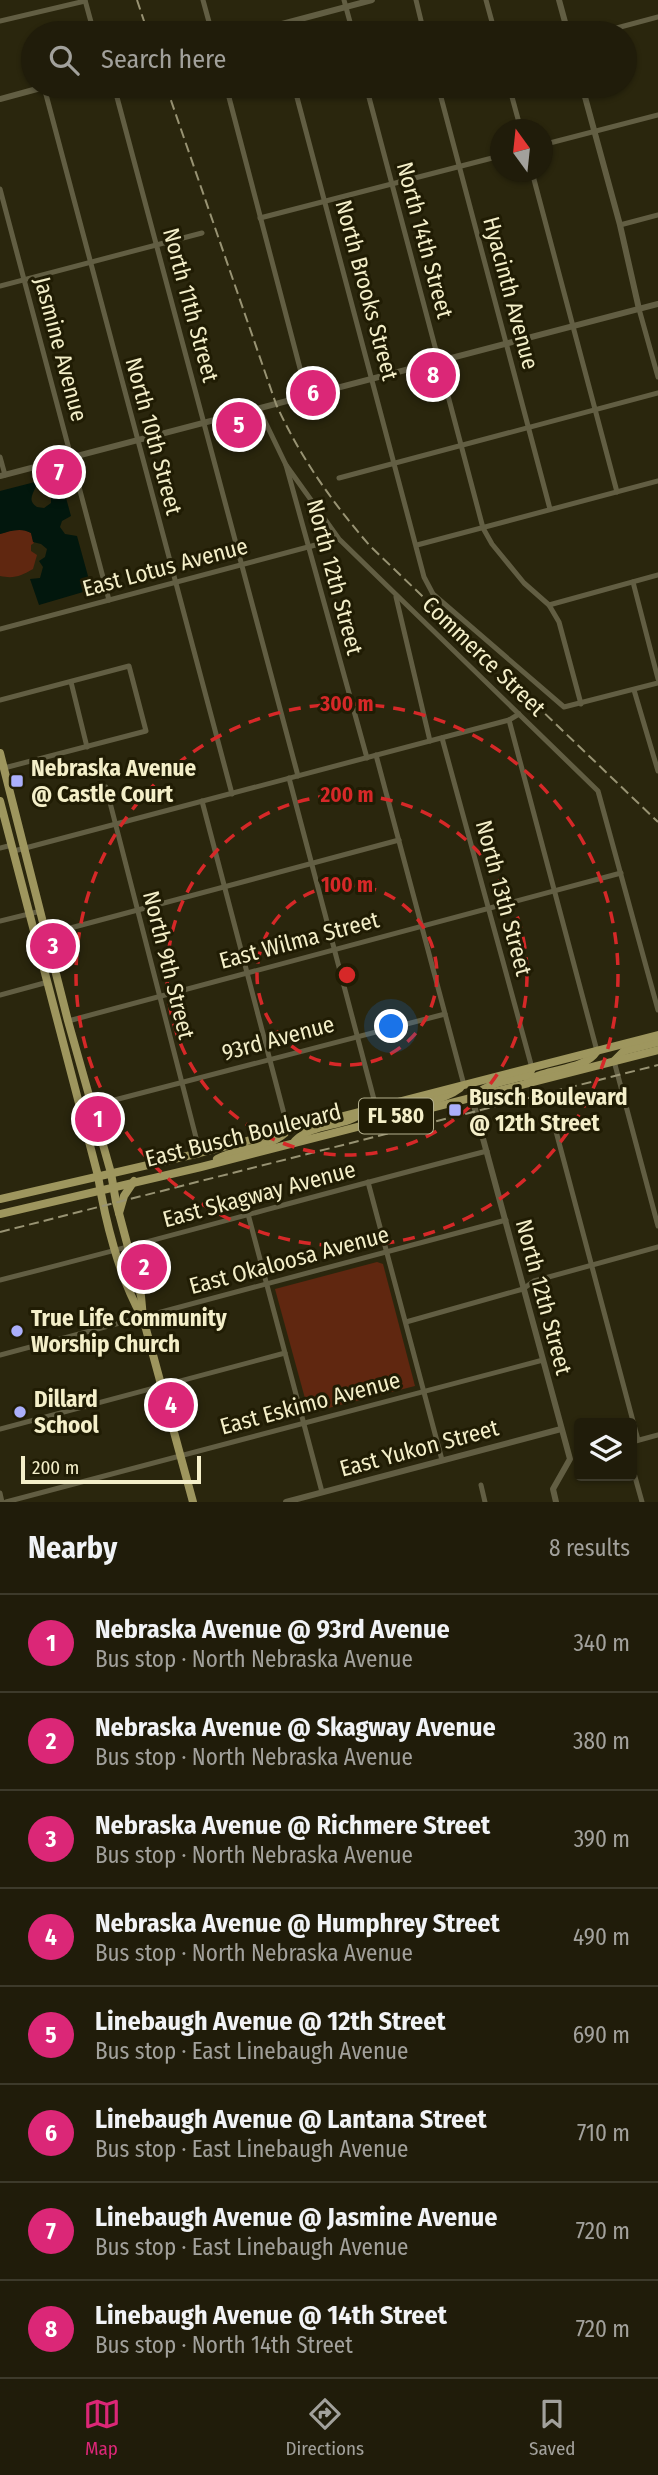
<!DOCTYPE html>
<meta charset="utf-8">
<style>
body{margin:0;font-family:"Fira Sans Condensed",sans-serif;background:#2d2918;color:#f1f3f6}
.controls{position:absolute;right:21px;bottom:21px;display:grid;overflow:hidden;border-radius:7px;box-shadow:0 2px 5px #0004}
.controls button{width:63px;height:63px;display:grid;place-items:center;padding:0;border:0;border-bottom:2px solid #3d3a2b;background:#201c0a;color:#f1f3f6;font:35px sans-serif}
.compass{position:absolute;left:490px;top:119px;width:63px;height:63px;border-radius:50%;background:#201c0a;box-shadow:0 2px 5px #0004;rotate:345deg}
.scale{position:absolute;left:21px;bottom:18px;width:180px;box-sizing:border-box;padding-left:7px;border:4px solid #f4efc9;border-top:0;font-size:19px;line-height:24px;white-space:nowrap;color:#f4efc9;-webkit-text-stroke:5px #201c04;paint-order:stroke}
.you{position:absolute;left:392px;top:1027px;width:24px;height:24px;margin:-18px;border:5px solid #fff;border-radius:50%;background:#1a73e8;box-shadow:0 0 0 10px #1a73e833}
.badge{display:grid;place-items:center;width:46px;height:46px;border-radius:50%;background:#db2777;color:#fff;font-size:23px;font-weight:700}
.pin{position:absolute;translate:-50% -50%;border:4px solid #fff;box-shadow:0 2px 7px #0006}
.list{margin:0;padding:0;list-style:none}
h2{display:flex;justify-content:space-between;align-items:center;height:91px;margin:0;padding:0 28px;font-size:30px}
h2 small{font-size:23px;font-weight:400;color:#a2a19c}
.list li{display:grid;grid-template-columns:46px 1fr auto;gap:21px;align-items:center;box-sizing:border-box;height:98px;padding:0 28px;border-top:2px solid #3d3a2b}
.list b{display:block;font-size:26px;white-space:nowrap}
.list p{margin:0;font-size:23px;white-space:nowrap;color:#a2a19c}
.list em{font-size:23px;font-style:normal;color:#a2a19c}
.icon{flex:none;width:38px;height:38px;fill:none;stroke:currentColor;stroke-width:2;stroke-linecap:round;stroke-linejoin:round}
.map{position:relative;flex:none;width:658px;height:1502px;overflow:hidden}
.search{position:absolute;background:#201c0a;box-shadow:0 2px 5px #0004;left:21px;right:21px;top:21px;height:77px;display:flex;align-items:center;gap:18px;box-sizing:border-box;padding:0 24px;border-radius:38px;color:#a2a19c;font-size:26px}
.sheet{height:875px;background:#201c0a}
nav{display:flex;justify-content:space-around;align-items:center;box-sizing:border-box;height:98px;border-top:2px solid #3d3a2b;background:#201c0a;font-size:19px;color:#a2a19c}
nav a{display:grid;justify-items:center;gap:4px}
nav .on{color:#db2777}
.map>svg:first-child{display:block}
</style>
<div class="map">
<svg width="658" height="1502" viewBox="0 0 658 1502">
<rect width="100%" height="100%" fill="#2a260d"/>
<g fill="#602710">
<path d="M13 530H25L31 533 34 543 31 545V551L37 555 33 569C21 576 14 579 0 576V534Z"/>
<path d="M377 1262 383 1264 415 1386 309 1413 275 1289Z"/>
</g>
<path fill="#02170d" d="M60 476 71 516 62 521 60 527 65 534 77 536 91 587 90 590 39 605 30 579 40 578 43 567 39 561 45 557 47 549 41 544 33 542 31 533C21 527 10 531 0 534V491L35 482 36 486C33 494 27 501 37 507L44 508 51 503V488L57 477Z"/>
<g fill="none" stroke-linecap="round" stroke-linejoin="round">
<g stroke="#625e43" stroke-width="5">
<path d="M85 0 94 33"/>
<path d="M203 0 212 33"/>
<path d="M344 0 353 33"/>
<path d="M416 0 424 33"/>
<path d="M486 0 495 33"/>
<path d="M0 21 85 1"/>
<path d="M598 33 658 17"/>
<path d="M114 86 298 776"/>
<path d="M226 86 307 395"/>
<path d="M294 86 424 577 433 594 564 707 658 683"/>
<path d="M366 86 483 528 492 544 524 583 549 605 559 622 581 704"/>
<path d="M438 86 550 509"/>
<path d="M509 86 521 130"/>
<path d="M44 87 232 794"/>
<path d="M542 145 658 115"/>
<path d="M532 172 617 492"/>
<path d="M0 189 109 600"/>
<path d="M260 218 500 156"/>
<path d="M620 225 658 215"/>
<path d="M0 286 202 233"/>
<path d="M639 309 658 377"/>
<path d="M259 409 286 465 367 758"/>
<path d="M0 457 5 475"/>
<path d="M286 465 339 539 598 791 658 1010"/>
<path d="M339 478 658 393"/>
<path d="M417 545 658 481"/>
<path d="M633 582 658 679"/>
<path d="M396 597 430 741"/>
<path d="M549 605 658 575"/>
<path d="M0 629 338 539"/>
<path d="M71 682 87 747"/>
<path d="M634 690 658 771"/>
<path d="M0 700 129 666 146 731 4 768"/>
<path d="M509 720 597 1051"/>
<path d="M442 738 532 1068"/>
<path d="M376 755 464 1085"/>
<path d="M289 778 376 1107"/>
<path d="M106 787 200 1153"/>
<path d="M202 801 288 1129"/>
<path d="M0 848 12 845"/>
<path d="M14 851 509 720 519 714"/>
<path d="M0 921 41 911"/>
<path d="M48 934 399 840"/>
<path d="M0 995 48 982"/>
<path d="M68 1021 621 873"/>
<path d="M614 1061 658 1226"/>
<path d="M80 1109 445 1014"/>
<path d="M553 1120 638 1440"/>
<path d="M368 1182 442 1460"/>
<path d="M248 1214 322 1492"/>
<path d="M0 1280C163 1239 324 1193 487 1151"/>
<path d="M406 1322 523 1289 534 1281 658 1247"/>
<path d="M0 1355 506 1220"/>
<path d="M0 1429 285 1353"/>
<path d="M632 1442 658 1435"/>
<path d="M632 1466 642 1502"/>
<path d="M481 1485 485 1502"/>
<path d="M0 1493 2 1502"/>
<path d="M6 1502 543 1360"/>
</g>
<g stroke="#625e43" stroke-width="6">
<path d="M559 0 568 33"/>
<path d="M248 33 372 0"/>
<path d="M582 86 620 225 639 309"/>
<path d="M0 99 48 86"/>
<path d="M0 476 658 304"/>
<path d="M472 1098 570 1459 553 1489 556 1502"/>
<path d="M286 1502 561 1429"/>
</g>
<g stroke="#9e965e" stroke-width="8">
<path d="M0 753 68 1021 111 1173 116 1202 141 1296 143 1318 193 1502"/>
<path d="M0 801 98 1176C105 1220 119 1276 141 1315"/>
<path d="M614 1061 624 1051 658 1042"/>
<path d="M528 1081C548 1067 583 1072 597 1051"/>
<path d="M474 1096C488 1083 506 1081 525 1076L530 1073 532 1068"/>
<path d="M402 1112C421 1101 443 1101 460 1088"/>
<path d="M295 1141C313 1122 345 1128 365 1111"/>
<path d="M217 1159C238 1148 267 1149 285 1133"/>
<path d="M0 1199 200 1153 658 1035"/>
<path d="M119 1213 124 1196 134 1181"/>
<path d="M0 1214 201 1167 658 1050"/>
</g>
<g stroke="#989373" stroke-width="2" stroke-dasharray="10 5" stroke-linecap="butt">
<path d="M137 0 148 33"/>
<path d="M166 86 276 404C300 457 332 502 370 546L658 822"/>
<path d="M0 1232 658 1065"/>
</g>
</g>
<g fill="none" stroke="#d62828" stroke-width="3.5" stroke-dasharray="12 9">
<circle cx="347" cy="975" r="90"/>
<circle cx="347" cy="975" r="180"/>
<circle cx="347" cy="975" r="271"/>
</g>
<g fill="#abaffb" stroke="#201c04" stroke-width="2.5">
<rect x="10" y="774" width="14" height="14" rx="3.5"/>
<rect x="448" y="1103" width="14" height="14" rx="3.5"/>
<circle cx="17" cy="1331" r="7"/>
<circle cx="20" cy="1412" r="7"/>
</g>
<g text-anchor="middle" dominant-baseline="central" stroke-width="6" stroke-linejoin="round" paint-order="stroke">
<rect fill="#201c04" stroke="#b4b08e" stroke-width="2" x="359" y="1098.5" width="74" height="35" rx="5"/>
<g font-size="21" font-weight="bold" fill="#f4efc9">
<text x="396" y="1116">FL 580</text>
</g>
<g font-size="23" fill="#f4efc9" stroke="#201c04">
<text transform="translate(425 240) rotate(75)">North 14th Street</text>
<text transform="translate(367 290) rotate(75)">North Brooks Street</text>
<text transform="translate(511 293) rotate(75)">Hyacinth Avenue</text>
<text transform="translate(191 305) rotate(75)">North 11th Street</text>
<text transform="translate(61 349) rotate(75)">Jasmine Avenue</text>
<text transform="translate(154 436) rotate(75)">North 10th Street</text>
<text transform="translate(165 567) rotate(-15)">East Lotus Avenue</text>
<text transform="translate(335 577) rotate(75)">North 12th Street</text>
<text transform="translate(484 656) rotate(44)">Commerce Street</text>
<text transform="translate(504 898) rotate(75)">North 13th Street</text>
<text transform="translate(299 940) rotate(-15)">East Wilma Street</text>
<text transform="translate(169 965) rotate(76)">North 9th Street</text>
<text transform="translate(278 1038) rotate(-15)">93rd Avenue</text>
<text transform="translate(243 1135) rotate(-14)">East Busch Boulevard</text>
<text transform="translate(259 1194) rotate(-15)">East Skagway Avenue</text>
<text transform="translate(289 1260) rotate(-15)">East Okaloosa Avenue</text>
<text transform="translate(544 1297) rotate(75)">North 12th Street</text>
<text transform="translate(310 1403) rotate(-15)">East Eskimo Avenue</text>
<text transform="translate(419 1448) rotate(-15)">East Yukon Street</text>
</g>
<g font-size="23" font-weight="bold" fill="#f4efc9" stroke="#201c04" text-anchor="start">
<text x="31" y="768">Nebraska Avenue<tspan x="31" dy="26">@ Castle Court</tspan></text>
<text x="469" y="1097">Busch Boulevard<tspan x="469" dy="26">@ 12th Street</tspan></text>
<text x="31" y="1318">True Life Community<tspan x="31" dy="26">Worship Church</tspan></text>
<text x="34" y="1399">Dillard<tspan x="34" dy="26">School</tspan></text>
</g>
</g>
<circle cx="347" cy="975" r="10" fill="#d62828" stroke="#201c04" stroke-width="3.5"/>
<g font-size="21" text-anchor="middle" font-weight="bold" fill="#d62828" stroke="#201c04" stroke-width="6" stroke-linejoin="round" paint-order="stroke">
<text x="347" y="711">300 m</text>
<text x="347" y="802">200 m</text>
<text x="347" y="892">100 m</text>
</g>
</svg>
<div class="controls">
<button><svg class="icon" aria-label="layers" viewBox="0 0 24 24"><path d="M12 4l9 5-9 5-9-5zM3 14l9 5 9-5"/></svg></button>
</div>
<svg class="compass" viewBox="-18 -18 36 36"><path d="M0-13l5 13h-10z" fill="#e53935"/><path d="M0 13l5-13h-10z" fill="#a2a19c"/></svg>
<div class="scale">200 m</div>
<div class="you"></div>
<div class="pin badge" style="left:98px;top:1119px">1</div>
<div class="pin badge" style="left:144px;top:1267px">2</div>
<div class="pin badge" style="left:53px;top:946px">3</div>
<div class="pin badge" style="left:171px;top:1405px">4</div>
<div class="pin badge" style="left:239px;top:425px">5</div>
<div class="pin badge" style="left:313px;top:393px">6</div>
<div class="pin badge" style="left:59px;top:472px">7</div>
<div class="pin badge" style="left:433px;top:375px">8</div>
<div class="search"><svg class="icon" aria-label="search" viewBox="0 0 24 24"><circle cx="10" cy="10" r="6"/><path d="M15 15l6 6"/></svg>Search here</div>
</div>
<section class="sheet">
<h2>Nearby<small>8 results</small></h2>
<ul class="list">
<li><span class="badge">1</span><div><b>Nebraska Avenue @ 93rd Avenue</b><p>Bus stop · North Nebraska Avenue</p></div><em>340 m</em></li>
<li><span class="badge">2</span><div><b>Nebraska Avenue @ Skagway Avenue</b><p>Bus stop · North Nebraska Avenue</p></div><em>380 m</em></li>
<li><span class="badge">3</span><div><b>Nebraska Avenue @ Richmere Street</b><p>Bus stop · North Nebraska Avenue</p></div><em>390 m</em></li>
<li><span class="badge">4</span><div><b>Nebraska Avenue @ Humphrey Street</b><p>Bus stop · North Nebraska Avenue</p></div><em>490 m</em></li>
<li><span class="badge">5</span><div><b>Linebaugh Avenue @ 12th Street</b><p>Bus stop · East Linebaugh Avenue</p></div><em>690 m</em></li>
<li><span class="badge">6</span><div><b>Linebaugh Avenue @ Lantana Street</b><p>Bus stop · East Linebaugh Avenue</p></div><em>710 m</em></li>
<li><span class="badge">7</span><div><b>Linebaugh Avenue @ Jasmine Avenue</b><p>Bus stop · East Linebaugh Avenue</p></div><em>720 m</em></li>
<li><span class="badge">8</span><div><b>Linebaugh Avenue @ 14th Street</b><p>Bus stop · North 14th Street</p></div><em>720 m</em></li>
</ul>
</section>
<nav>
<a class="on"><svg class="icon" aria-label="map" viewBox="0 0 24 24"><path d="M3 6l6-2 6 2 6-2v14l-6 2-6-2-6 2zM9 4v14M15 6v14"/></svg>Map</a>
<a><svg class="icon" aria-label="directions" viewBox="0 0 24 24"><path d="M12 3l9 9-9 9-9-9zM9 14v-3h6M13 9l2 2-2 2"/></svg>Directions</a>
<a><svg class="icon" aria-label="saved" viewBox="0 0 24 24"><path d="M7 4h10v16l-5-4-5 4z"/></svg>Saved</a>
</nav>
